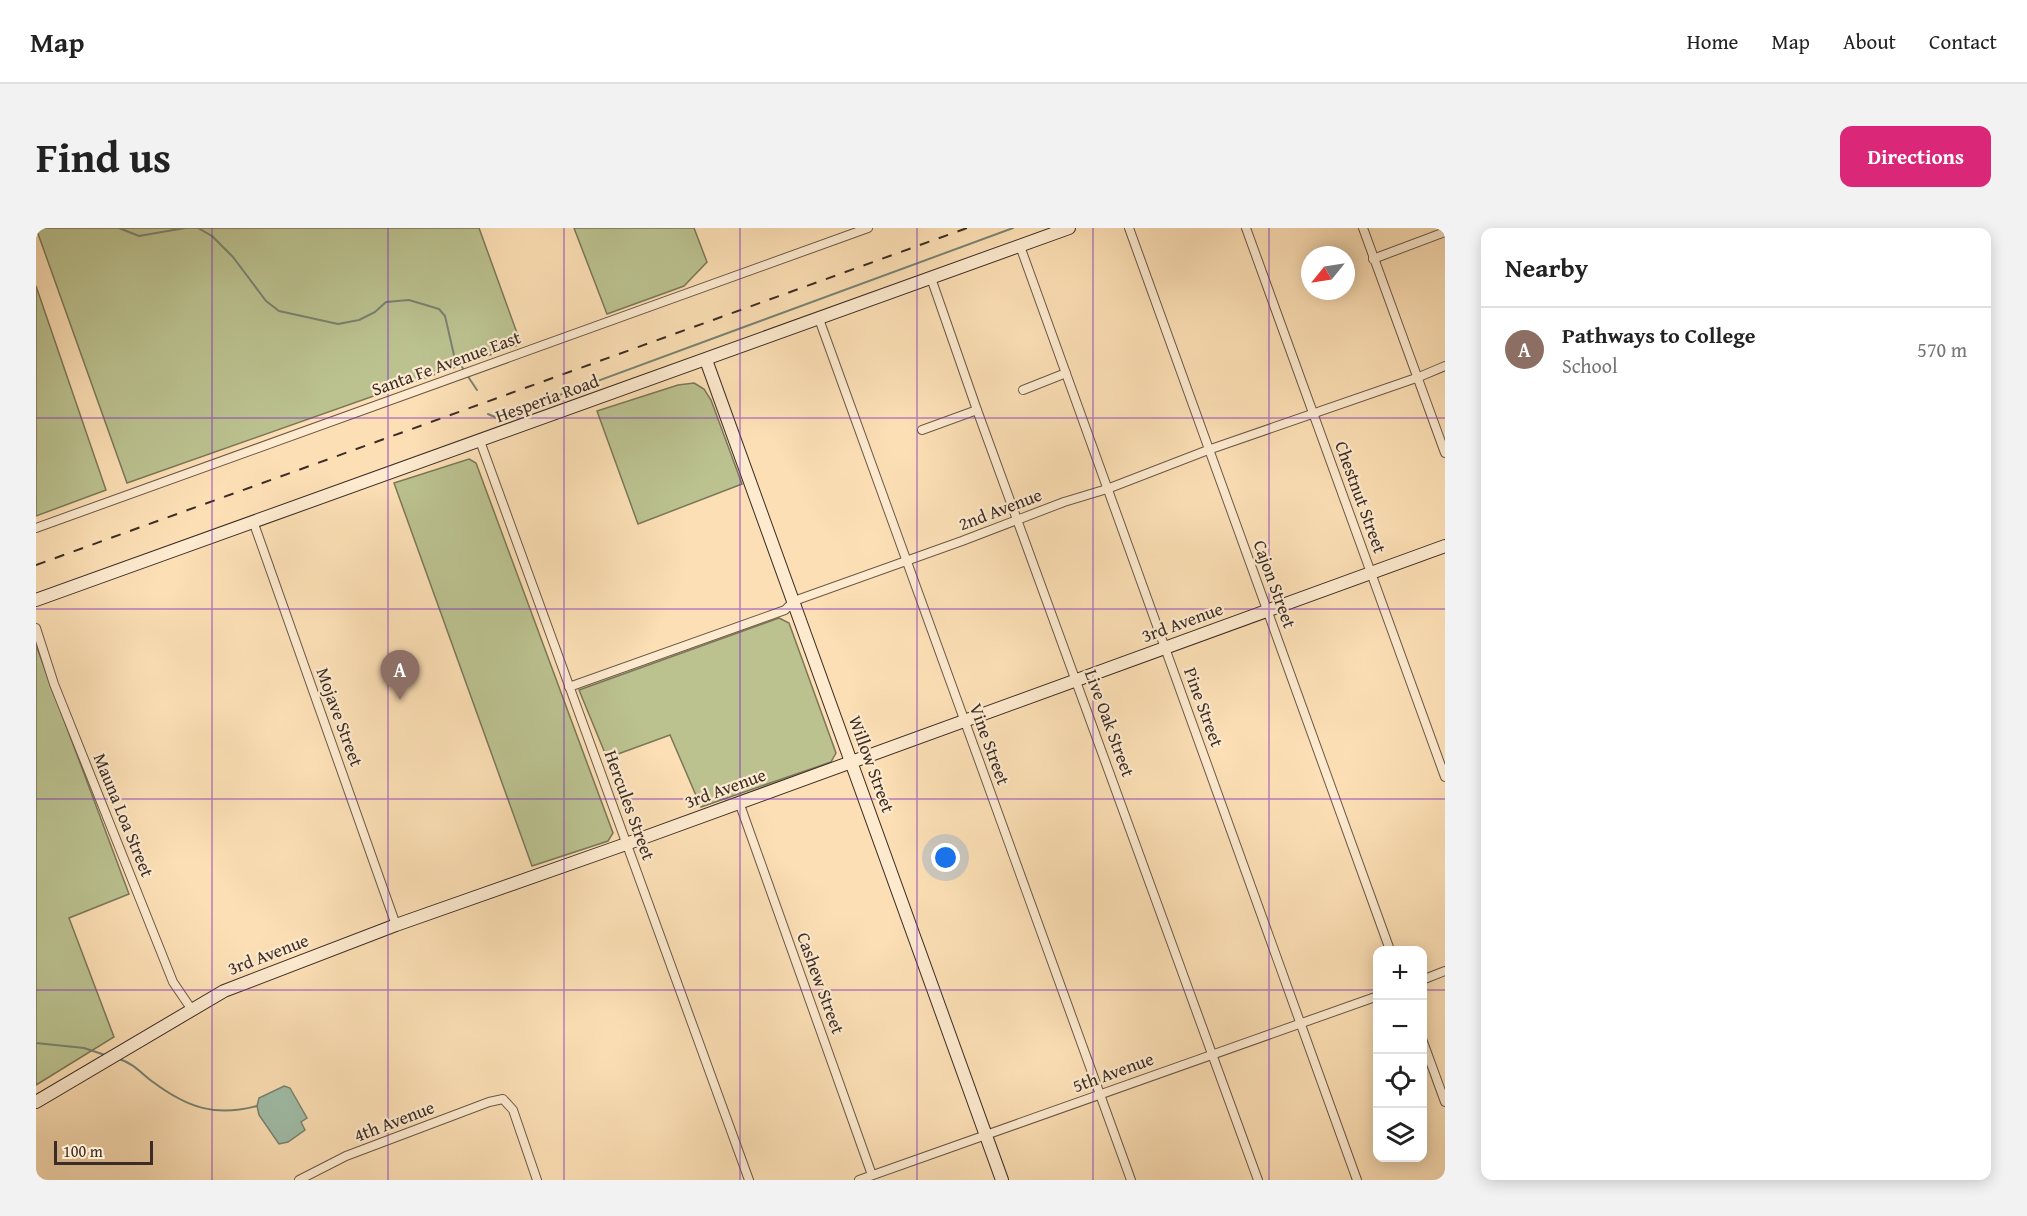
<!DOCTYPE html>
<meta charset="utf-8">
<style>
body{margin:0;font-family:"Gentium Book Plus",serif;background:#f2f2f2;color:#222}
.controls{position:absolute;right:18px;bottom:18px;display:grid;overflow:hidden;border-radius:12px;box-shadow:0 3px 15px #0003}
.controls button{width:54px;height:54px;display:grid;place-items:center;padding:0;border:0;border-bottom:2px solid #e0e0e0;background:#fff;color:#222;font:30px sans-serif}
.compass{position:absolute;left:1265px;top:18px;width:54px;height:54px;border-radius:50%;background:#fff;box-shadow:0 3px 15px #0003;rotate:240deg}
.scale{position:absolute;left:18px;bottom:15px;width:99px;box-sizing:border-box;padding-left:6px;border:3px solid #3b2c25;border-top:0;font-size:16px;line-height:21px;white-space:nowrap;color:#3b2c25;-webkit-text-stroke:4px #fdeacf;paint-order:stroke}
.you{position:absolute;left:910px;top:630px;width:21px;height:21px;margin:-15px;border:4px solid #fff;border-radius:50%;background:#1a73e8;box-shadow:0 0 0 9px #1a73e833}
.badge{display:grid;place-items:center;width:39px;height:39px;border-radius:50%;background:#db2777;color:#fff;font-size:20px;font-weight:700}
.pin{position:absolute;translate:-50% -50px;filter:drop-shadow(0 2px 3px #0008)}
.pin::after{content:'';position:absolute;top:32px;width:21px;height:18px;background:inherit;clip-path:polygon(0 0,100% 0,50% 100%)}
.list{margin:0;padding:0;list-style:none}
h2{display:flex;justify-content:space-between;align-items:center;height:78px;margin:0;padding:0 24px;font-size:26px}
h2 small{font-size:20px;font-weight:400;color:#767676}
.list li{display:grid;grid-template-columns:39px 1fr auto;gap:18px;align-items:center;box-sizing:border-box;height:84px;padding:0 24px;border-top:2px solid #e0e0e0}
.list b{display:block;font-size:22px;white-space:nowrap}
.list p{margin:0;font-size:20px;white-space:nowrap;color:#767676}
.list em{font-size:20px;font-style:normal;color:#767676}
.icon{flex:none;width:33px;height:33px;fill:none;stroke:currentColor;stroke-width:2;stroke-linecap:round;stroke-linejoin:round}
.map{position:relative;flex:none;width:1409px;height:952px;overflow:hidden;border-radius:12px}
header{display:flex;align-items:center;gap:36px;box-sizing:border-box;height:84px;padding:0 30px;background:#fff;border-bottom:2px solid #e0e0e0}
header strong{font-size:28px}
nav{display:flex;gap:33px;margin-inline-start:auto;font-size:21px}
.intro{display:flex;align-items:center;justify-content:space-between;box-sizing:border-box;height:144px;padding:0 36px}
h1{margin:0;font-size:42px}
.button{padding:15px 27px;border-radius:12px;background:#db2777;color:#fff;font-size:21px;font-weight:700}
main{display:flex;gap:36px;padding:0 36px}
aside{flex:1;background:#fff;border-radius:12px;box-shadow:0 3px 15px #0003}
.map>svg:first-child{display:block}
</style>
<header>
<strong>Map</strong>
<nav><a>Home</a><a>Map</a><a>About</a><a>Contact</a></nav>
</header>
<div class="intro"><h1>Find us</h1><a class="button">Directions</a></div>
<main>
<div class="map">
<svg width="1409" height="952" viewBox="0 0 1409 952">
<rect width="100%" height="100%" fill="#fcdfb5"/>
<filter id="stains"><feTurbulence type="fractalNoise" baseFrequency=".00333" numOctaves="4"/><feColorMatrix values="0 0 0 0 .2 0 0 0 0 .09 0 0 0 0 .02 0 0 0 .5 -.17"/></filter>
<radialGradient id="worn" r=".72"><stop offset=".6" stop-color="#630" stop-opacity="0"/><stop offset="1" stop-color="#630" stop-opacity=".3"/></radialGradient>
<g fill="#bbc290" stroke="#7b775a" stroke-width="1.5">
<path d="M0 0H443L485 116 91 255Z"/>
<path d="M538 0H658L671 34 648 58 571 86Z"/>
<path d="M0 58 70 262 0 288Z"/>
<path d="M658 155 668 161 675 172 706 256 602 296 561 183 642 157Z"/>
<path d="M433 231 440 235 577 605 572 613 496 638 358 255Z"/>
<path d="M743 390 753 395 800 525 795 534 665 579 634 507 571 530 543 462Z"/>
<path d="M0 417 93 666 33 690 78 809 0 857Z"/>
</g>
<path fill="#a0bda8" stroke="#788374" stroke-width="1.5" d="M248 858 254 860 271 890 265 894 269 902 252 914 243 916 223 887 221 878 223 870Z"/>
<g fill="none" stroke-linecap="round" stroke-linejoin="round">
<g stroke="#788374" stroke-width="2">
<path d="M83 0 103 8 149 0"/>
<path d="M162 0 176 8 197 29 230 73 243 83 302 96 323 92 339 84 350 74 373 72 403 81 409 88 418 127 428 142"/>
<path d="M431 147 441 162"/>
<path d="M452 186 461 190 977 0"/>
<path d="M0 815 48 820 69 827"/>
<path d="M83 831C97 835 106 846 117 854 152 880 179 889 221 878"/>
</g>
<g stroke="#6b5949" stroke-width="10">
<g id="street">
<path d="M1093 0 1354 722"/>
<path d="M1210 0 1409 549"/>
<path d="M1327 0 1409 225"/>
<path d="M984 18 1321 952"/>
<path d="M1337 31 1409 4"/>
<path d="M895 50 941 182 1222 952"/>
<path d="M783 91 1095 952"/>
<path d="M987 162 1030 145"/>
<path d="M886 202 941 182"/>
<path d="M444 213 713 952"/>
<path d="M217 293 360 697"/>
<path d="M0 300 832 0"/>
<path d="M0 400 18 456 137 754 156 782"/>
<path d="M533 459 749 382 758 373 926 313 1028 274 1071 261 1172 222 1383 149 1409 138"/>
<path d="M703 574 836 947"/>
<path d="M1386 752 1409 743"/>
<path d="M1386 811 1409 874"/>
<path d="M263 952 310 928 453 874 467 871 477 882 501 952"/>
<path d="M823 952 1342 768"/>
</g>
</g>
<g stroke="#3b2c25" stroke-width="14">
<g id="secondary">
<path d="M670 132 966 952"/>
<path d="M0 372 1033 0"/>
<path d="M0 874 188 763 360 697 590 616 1409 318"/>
</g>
</g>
<use href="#street" stroke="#fdeacf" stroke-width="8"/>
<use href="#secondary" stroke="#fdeacf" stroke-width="12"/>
<path stroke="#3b2c25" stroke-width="2" stroke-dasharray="10 10" stroke-linecap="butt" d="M0 337 931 0"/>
</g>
<path fill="none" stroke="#7b2cbf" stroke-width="1.5" stroke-opacity="0.55" d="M176 0V952M352 0V952M528 0V952M704 0V952M881 0V952M1057 0V952M1233 0V952M0 190H1409M0 381H1409M0 571H1409M0 762H1342M1386 762H1409"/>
<g text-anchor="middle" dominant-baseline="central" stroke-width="4.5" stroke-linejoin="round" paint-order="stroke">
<g font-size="18" fill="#3b2c25" stroke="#fdeacf">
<text transform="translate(410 135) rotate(-20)">Santa Fe Avenue East</text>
<text transform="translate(511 170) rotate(-20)">Hesperia Road</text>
<text transform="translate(1325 269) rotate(70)">Chestnut Street</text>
<text transform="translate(964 281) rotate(-21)">2nd Avenue</text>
<text transform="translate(1239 356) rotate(70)">Cajon Street</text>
<text transform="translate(1146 394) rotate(-20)">3rd Avenue</text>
<text transform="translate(1168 479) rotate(70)">Pine Street</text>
<text transform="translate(304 489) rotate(70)">Mojave Street</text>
<text transform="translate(1074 495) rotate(70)">Live Oak Street</text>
<text transform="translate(954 516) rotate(70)">Vine Street</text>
<text transform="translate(836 536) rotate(70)">Willow Street</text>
<text transform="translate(689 560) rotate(-20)">3rd Avenue</text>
<text transform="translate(594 577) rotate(70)">Hercules Street</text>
<text transform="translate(88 587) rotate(68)">Mauna Loa Street</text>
<text transform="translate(232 726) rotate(-21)">3rd Avenue</text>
<text transform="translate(785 755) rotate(70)">Cashew Street</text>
<text transform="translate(1077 844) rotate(-20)">5th Avenue</text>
<text transform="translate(358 893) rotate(-21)">4th Avenue</text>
</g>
</g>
<rect width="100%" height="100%" filter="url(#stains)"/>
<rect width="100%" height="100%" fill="url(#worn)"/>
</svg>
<div class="controls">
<button>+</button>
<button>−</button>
<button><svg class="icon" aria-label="locate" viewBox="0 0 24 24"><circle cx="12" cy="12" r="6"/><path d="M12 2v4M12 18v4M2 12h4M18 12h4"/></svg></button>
<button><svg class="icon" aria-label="layers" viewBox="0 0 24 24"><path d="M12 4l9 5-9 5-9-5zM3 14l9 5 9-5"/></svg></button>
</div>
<svg class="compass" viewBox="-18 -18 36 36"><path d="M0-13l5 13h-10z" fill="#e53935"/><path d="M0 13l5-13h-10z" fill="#767676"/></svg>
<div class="scale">100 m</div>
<div class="you"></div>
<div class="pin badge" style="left:364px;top:472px;background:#8d6e63">A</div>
</div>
<aside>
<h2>Nearby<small></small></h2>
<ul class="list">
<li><span class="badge" style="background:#8d6e63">A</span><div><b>Pathways to College</b><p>School</p></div><em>570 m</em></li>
</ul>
</aside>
</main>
